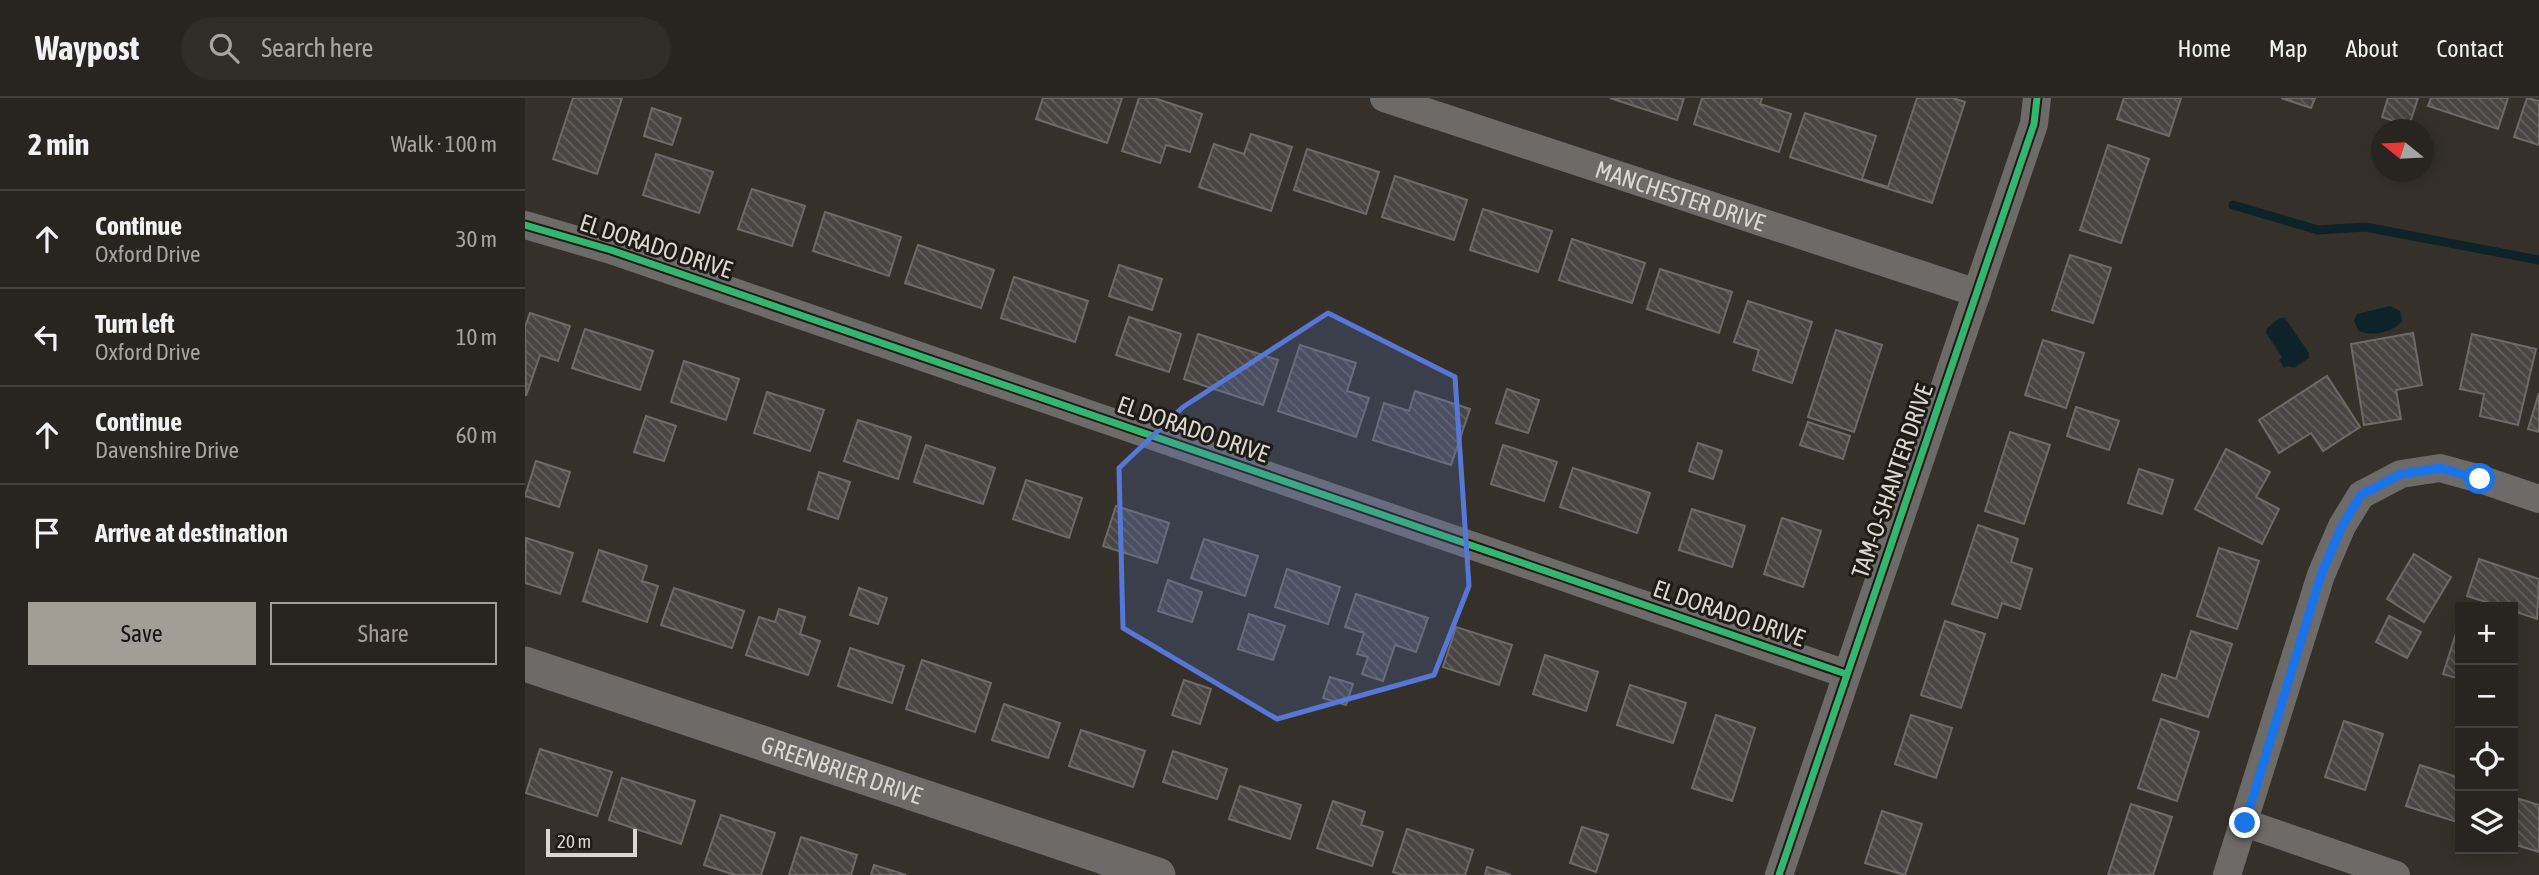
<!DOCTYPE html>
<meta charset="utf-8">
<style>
body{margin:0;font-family:"Asap Condensed",sans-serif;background:#302d29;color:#f1f3f6}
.controls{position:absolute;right:21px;bottom:21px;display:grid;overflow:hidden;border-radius:0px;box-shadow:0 4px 18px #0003}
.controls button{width:63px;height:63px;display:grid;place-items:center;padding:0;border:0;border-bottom:2px solid #44423e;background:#282520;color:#f1f3f6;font:35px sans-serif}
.compass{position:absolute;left:1846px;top:21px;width:63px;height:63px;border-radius:50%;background:#282520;box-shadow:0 4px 18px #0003;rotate:288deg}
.scale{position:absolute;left:21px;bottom:18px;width:91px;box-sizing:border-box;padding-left:7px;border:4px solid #dcd8cf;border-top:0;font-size:19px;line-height:24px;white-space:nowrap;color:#dcd8cf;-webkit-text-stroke:5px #1e1b15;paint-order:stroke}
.stop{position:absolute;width:21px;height:21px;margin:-16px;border:5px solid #1a73e8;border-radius:50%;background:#fff}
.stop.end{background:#1a73e8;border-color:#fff;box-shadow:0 2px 7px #0008}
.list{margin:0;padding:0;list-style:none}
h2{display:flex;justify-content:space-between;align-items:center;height:91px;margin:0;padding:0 28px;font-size:30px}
h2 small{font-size:23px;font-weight:400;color:#a5a5a5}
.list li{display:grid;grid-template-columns:46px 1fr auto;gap:21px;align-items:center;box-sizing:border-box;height:98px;padding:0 28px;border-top:2px solid #44423e}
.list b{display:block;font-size:26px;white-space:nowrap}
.list p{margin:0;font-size:23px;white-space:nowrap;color:#a5a5a5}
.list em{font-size:23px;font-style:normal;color:#a5a5a5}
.actions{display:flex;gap:14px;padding:21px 28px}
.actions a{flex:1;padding:16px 0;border:2px solid #a29e95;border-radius:0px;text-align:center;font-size:24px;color:#a29e95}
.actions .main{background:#a29e95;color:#111}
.icon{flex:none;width:38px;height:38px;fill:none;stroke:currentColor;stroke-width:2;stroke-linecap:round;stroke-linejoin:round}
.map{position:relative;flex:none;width:2014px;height:777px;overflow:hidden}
header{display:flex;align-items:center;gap:42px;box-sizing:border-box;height:98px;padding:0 35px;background:#282520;border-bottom:2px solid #44423e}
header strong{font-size:33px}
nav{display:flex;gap:38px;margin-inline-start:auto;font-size:24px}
.search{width:490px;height:63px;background:#302d29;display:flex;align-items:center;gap:18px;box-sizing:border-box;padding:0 24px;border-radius:38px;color:#a5a5a5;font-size:26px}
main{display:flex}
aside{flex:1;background:#282520}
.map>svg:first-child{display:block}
</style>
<header>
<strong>Waypost</strong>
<div class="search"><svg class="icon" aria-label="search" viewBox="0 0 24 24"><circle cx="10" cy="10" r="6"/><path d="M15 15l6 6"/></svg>Search here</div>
<nav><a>Home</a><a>Map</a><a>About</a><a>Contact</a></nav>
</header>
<main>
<aside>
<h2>2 min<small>Walk · 100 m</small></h2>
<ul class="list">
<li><svg class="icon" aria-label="ahead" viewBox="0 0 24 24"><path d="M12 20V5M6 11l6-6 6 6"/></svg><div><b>Continue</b><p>Oxford Drive</p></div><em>30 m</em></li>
<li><svg class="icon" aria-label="left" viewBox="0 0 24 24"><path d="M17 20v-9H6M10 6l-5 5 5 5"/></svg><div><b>Turn left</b><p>Oxford Drive</p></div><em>10 m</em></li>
<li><svg class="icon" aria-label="ahead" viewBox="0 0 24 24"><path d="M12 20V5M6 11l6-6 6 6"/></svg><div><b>Continue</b><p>Davenshire Drive</p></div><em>60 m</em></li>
<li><svg class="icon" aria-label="arrive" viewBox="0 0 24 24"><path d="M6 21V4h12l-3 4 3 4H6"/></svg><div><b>Arrive at destination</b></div></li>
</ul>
<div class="actions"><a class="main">Save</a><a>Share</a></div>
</aside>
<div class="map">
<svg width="2014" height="777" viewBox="0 0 2014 777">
<defs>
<pattern id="building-back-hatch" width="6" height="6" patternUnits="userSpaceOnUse" patternTransform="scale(1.75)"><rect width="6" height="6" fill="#484544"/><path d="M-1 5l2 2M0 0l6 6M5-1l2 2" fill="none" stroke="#625f5e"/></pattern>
</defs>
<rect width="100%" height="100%" fill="#35312a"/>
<g fill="#0e2229">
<path d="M1865 208 1875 213 1877 223C1869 234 1844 240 1833 232L1829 223 1832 216Z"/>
<path d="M1755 220H1760L1784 255V260L1769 270 1763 268 1759 270 1754 262 1757 259 1741 235 1742 230Z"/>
</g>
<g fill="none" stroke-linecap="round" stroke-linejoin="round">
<path stroke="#0e2229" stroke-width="9" d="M1708 107 1793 132 1840 129 2014 162"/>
</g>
<g fill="url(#building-back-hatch)" stroke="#6d6a69" stroke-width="2">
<path d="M48 0H97L72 76 28 61Z"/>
<path d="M518 0H597L582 45 511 21Z"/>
<path d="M614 0H629L677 16 665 54 641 47 635 65 597 53Z"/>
<path d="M1085 0H1159L1152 22Z"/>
<path d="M1177 0H1237L1235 6 1266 16 1254 54 1169 26Z"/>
<path d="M1392 0H1428L1440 4 1407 105 1265 59 1280 15 1351 38 1337 81 1363 89Z"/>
<path d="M1599 0H1656L1644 38 1592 21Z"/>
<path d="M1756 0H1790L1786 10Z"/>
<path d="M1863 0H1893L1884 28 1857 19Z"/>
<path d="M1906 0H1983L1973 31 1903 8Z"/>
<path d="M2002 0 2014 3V47L1989 39Z"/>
<path d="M127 10 156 20 147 47 119 38Z"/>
<path d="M726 36 767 49 746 113 674 89 689 46 719 56Z"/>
<path d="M1583 47 1624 61 1596 145 1555 132Z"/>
<path d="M782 51 854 74 841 116 769 92Z"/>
<path d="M131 56 188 74 174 115 118 97Z"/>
<path d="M870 78 942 102 929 142 857 119Z"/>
<path d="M227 91 280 108 267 148 213 131Z"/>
<path d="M958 111 1027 133 1013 174 945 152Z"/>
<path d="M300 114 376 139 364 178 288 153Z"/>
<path d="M1047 141 1120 165 1107 205 1034 182Z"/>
<path d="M393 147 469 172 456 210 380 185Z"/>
<path d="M1545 157 1586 170 1568 225 1527 212Z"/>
<path d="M594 167 637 181 627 212 584 198Z"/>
<path d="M1135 171 1207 194 1194 235 1122 211Z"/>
<path d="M489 179 563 203 550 244 476 220Z"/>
<path d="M1223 203 1287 224 1267 285 1228 272 1234 252 1209 244Z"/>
<path d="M5 215 45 228 33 263 15 257 1 298 0 229Z"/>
<path d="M604 219 656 236 644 274 591 257Z"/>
<path d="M60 231 128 253 115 292 47 270Z"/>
<path d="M1311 232 1357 247 1329 334 1283 319Z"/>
<path d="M1888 235 1897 287 1871 292 1876 321 1839 327 1826 246Z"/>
<path d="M673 236 753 262 738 307 659 281Z"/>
<path d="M1947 236 2011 251 1993 327 1955 318 1959 296 1935 291Z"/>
<path d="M1518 242 1559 255 1541 310 1500 297Z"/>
<path d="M775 247 831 265 822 293 844 300 831 339 753 313Z"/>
<path d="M159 263 214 281 201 322 146 304Z"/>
<path d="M1802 278 1835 329 1798 353 1786 335 1754 355 1734 322Z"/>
<path d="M982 291 1014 302 1003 335 971 325Z"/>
<path d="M890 293 945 311 926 367 848 342 859 305 884 313Z"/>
<path d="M242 294 299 312 285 353 229 335Z"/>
<path d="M2014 295V334L2003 331Z"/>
<path d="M1551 309 1594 323 1584 352 1542 338Z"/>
<path d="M121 318 151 328 139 363 109 354Z"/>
<path d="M333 322 386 339 373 381 319 363Z"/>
<path d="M1283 324 1325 338 1318 361 1275 347Z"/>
<path d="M1485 334 1525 347 1499 426 1460 413Z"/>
<path d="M1173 345 1197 353 1188 381 1164 373Z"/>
<path d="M401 347 470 370 458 406 389 384Z"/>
<path d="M978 347 1032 364 1019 403 966 386Z"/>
<path d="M1701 351 1745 374 1731 399 1754 411 1737 446 1670 411Z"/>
<path d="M11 363 45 374 34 409 0 398Z"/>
<path d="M1048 370 1125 395 1112 435 1035 409Z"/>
<path d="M1614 371 1648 382 1637 416 1603 405Z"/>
<path d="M294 374 325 384 313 421 283 411Z"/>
<path d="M501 382 557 400 544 440 488 421Z"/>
<path d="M591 408 644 425 632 465 578 448Z"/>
<path d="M1167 411 1220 428 1207 469 1154 452Z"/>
<path d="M1257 420 1296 433 1278 489 1239 476Z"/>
<path d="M1453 427 1493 441 1486 464 1507 471 1495 511 1477 505 1472 520 1427 506Z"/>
<path d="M1 440 48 455 35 496 0 485Z"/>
<path d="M679 441 733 458 720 498 666 480Z"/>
<path d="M1694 450 1734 463 1712 531 1672 518Z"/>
<path d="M74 452 122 468 117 483 133 488 122 524 58 503Z"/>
<path d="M1889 456 1926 479 1899 524 1862 501Z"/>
<path d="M1954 461 2014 481 2012 521 1988 513V509H1977L1942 498Z"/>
<path d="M762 471 815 489 803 526 750 509Z"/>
<path d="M643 482 677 494 667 524 633 513Z"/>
<path d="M149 490 219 513 207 550 136 527Z"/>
<path d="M334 490 362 500 353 526 325 517Z"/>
<path d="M831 496 903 520 891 554 870 547 858 583 837 576 843 559 832 556 839 535 820 529Z"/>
<path d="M254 511 280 519 275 536 295 543 283 577 221 557 234 519 250 524Z"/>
<path d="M724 516 760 528 748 562 713 551Z"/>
<path d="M1864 518 1896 534 1882 560 1851 544Z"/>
<path d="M1420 523 1460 536 1436 610 1396 597Z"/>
<path d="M931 529 987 547 974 587 918 569Z"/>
<path d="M1933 529 1935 530V581L1918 576Z"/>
<path d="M1666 533 1707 546 1683 619 1628 602 1637 576 1651 581Z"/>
<path d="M325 550 379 568 367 605 313 588Z"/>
<path d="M1020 557 1073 574 1061 613 1008 596Z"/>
<path d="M397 562 466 585 450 634 381 611Z"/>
<path d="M805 579 828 586 821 607 798 600Z"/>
<path d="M659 582 686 591 675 626 647 617Z"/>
<path d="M1105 587 1161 605 1148 645 1092 627Z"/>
<path d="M479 606 535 625 523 660 467 642Z"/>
<path d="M1191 617 1230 630 1207 703 1167 690Z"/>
<path d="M1386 617 1427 630 1411 680 1370 666Z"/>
<path d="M1636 621 1674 634 1652 703 1613 690Z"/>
<path d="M1819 623 1858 636 1840 692 1800 679Z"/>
<path d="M556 632 620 653 608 689 544 668Z"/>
<path d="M15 651 87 674 72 718 1 695Z"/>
<path d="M648 653 702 671 692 701 638 684Z"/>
<path d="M1895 667 1935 680V725L1881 708Z"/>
<path d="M97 680 170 703 156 746 84 722Z"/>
<path d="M715 688 776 707 765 741 704 721Z"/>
<path d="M1988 699 2014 707V754L1988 746Z"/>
<path d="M808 703 840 714 836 727 858 734 847 768 792 750Z"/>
<path d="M1606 706 1647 719 1628 777H1583Z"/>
<path d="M1357 713 1397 726 1380 777 1340 765Z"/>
<path d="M196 717 250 735 236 777H210L179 767Z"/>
<path d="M1057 729 1083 737 1071 774 1045 765Z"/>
<path d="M882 731 948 752 940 777H879L868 774Z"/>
<path d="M276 739 332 757 326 777H264Z"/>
<path d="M349 767 381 777H346Z"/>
<path d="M962 769 986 777H960Z"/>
</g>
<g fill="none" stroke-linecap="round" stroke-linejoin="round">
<g stroke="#6d6a6a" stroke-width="28">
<path id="s1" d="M859 0 1452 195"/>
<path d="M0 127 86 152 1321 576"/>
<path d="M1720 725 1871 777"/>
<path d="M1254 777 1509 26 1512 0"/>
<path d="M1702 777 1796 477 1817 428 1836 397 1876 376 1915 370 1955 381 2014 401"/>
</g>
<path stroke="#6d6a6a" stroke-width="35" id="s2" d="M0 566 633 777"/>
<g stroke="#1e1b15" stroke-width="11">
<g id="cycleway">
<path d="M0 127 86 152 1321 576"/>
<path d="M1254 777 1509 26 1512 0"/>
</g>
</g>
<use href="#cycleway" stroke="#33b770" stroke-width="7"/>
</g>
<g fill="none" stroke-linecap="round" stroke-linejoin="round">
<path stroke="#1a73e8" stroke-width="9" d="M1720 725 1796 477 1817 428 1836 397 1876 376 1915 370 1955 381"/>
</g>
<path fill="#5677d5" fill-opacity="0.2" stroke="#5677d5" stroke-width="5" stroke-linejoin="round" d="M803 215 930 279 944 488 909 577 752 621 598 530 594 370 658 309Z"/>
<g text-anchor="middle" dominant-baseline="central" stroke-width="6" stroke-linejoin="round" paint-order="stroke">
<g font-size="24" fill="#dcd8cf" stroke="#1e1b15">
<text stroke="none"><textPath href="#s1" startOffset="312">MANCHESTER DRIVE</textPath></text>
<text transform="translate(131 148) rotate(18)">EL DORADO DRIVE</text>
<text transform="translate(668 331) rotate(19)">EL DORADO DRIVE</text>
<text transform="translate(1367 383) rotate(-71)">TAM-O-SHANTER DRIVE</text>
<text transform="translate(1204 515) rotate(19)">EL DORADO DRIVE</text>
<text stroke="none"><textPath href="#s2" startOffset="334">GREENBRIER DRIVE</textPath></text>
</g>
</g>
</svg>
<div class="controls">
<button>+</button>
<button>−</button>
<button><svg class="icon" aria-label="locate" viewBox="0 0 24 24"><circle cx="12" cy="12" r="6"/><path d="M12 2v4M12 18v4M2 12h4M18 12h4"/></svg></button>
<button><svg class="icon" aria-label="layers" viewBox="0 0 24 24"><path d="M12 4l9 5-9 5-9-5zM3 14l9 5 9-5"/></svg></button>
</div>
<svg class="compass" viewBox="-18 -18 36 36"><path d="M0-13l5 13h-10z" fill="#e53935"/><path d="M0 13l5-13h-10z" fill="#a5a5a5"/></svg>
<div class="scale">20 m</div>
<div class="stop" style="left:1955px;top:381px"></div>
<div class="stop end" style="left:1720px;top:725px"></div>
</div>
</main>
